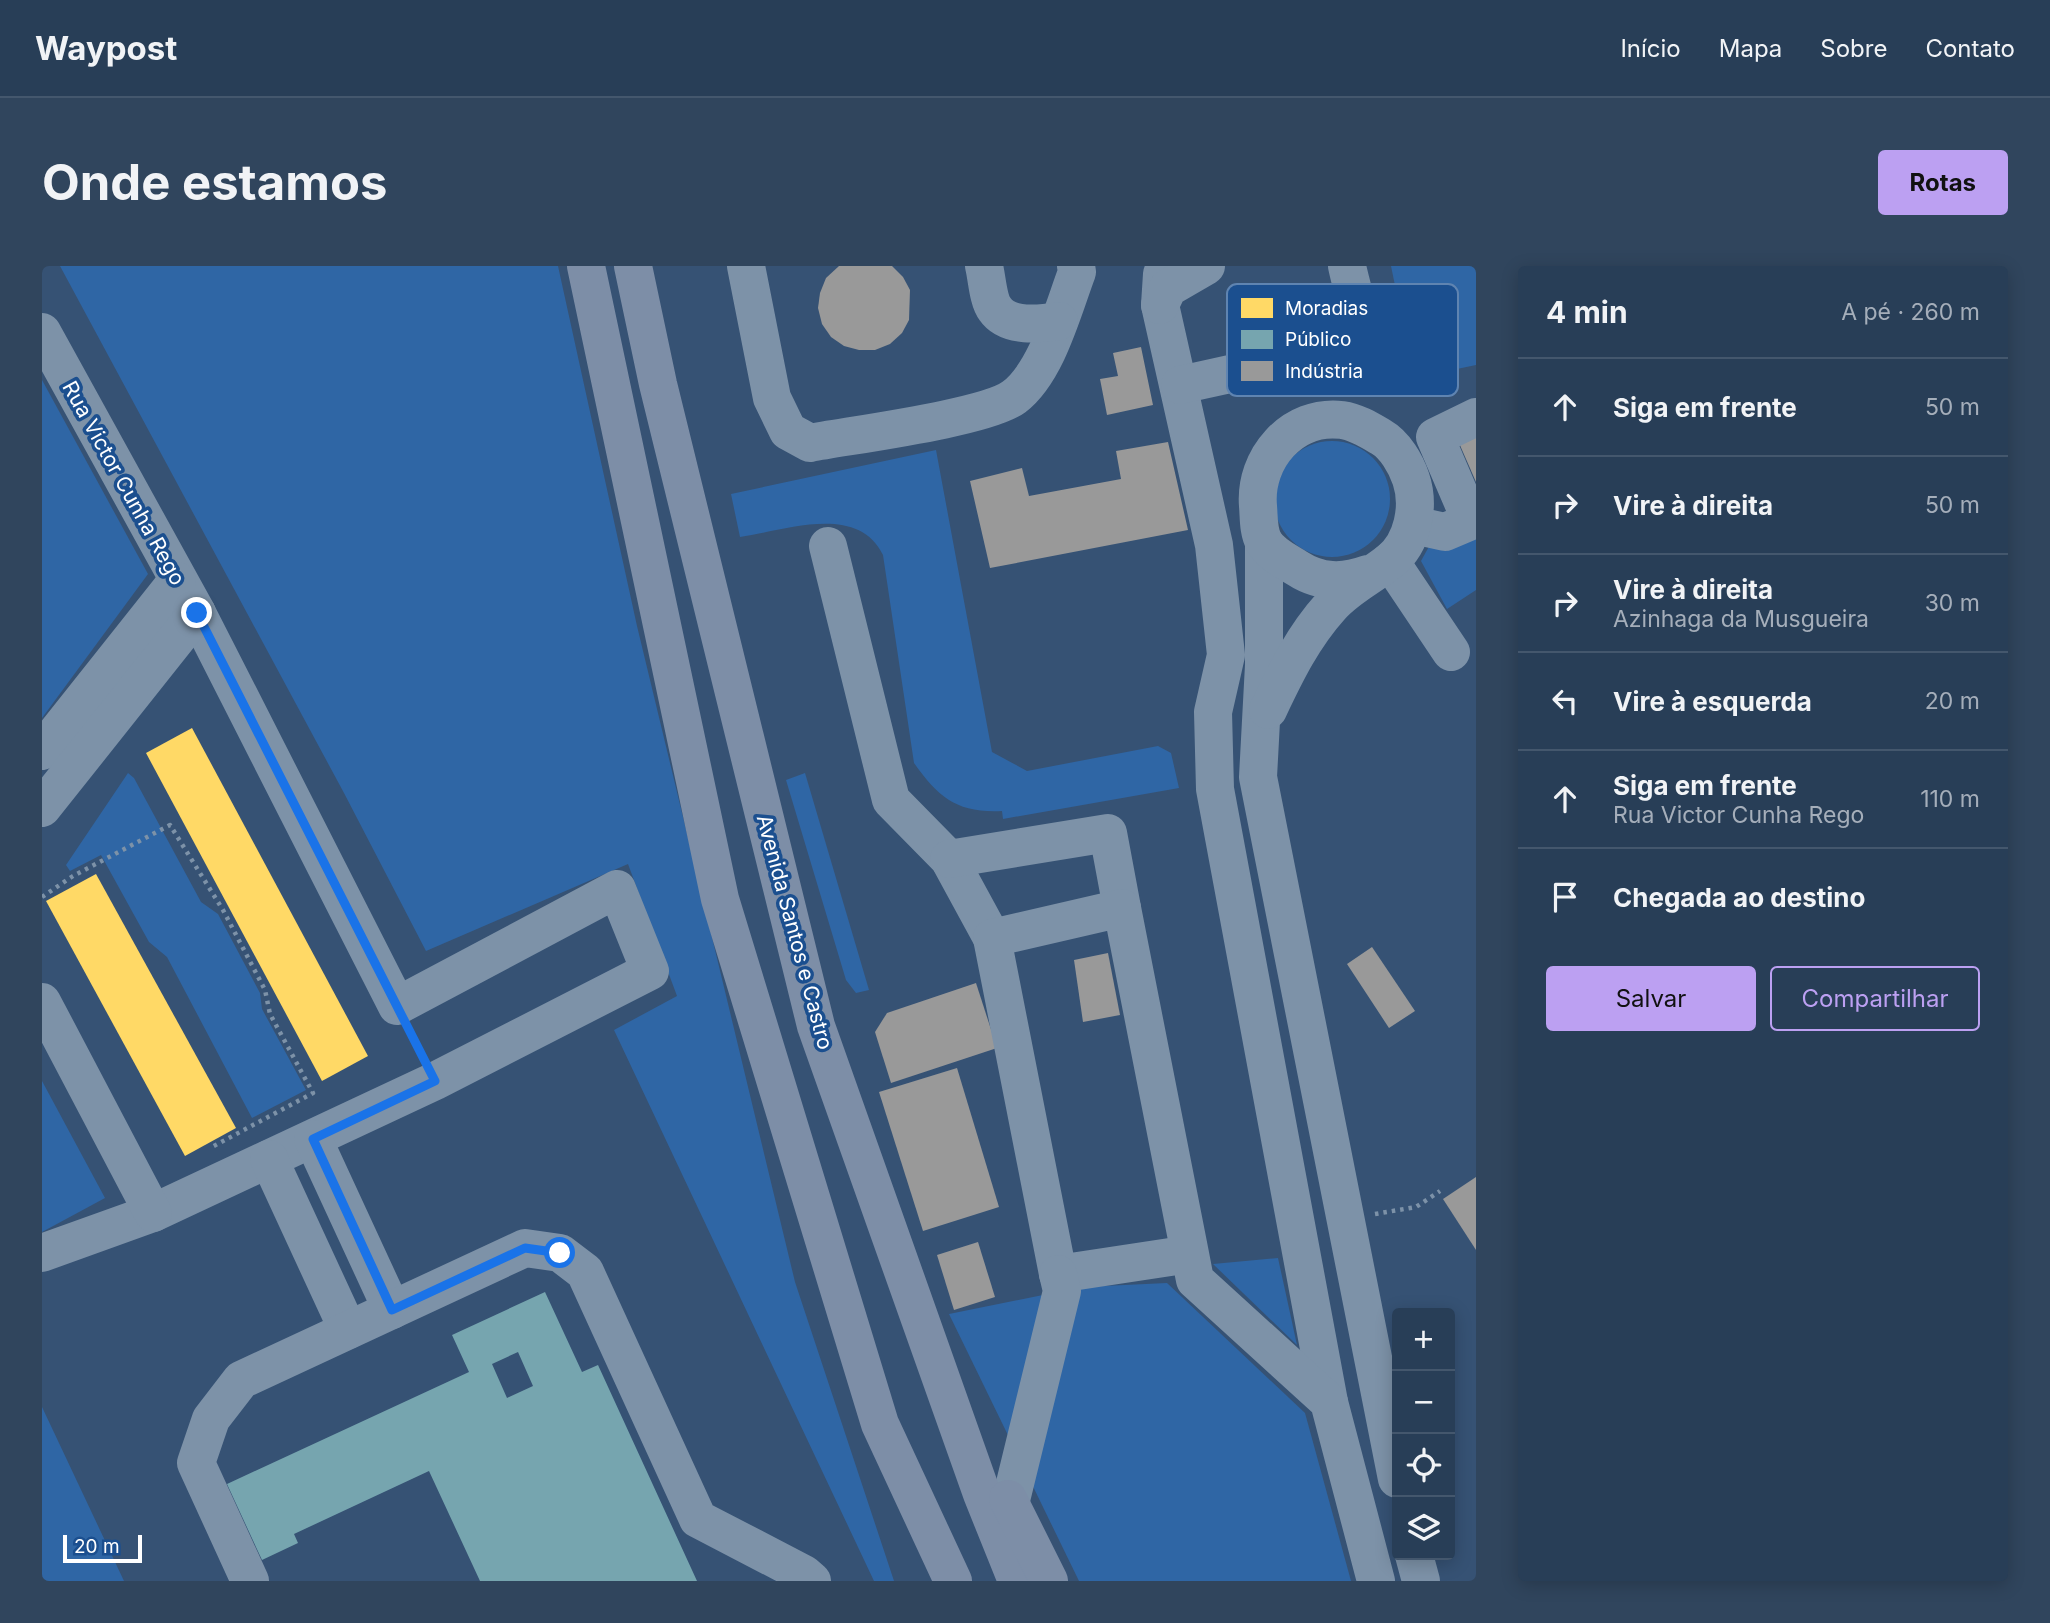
<!DOCTYPE html>
<html lang="pt">
<meta charset="utf-8">
<style>
body{margin:0;font-family:Inter,sans-serif;background:#30455d;color:#f1f3f6}
.controls{position:absolute;right:21px;bottom:21px;display:grid;overflow:hidden;border-radius:7px;box-shadow:0 4px 18px #0003}
.controls button{width:63px;height:63px;display:grid;place-items:center;padding:0;border:0;border-bottom:2px solid #44576d;background:#283e57;color:#f1f3f6;font:35px sans-serif}
.scale{position:absolute;left:21px;bottom:18px;width:79px;box-sizing:border-box;padding-left:7px;border:4px solid #fff;border-top:0;font-size:19px;line-height:24px;white-space:nowrap;color:#fff;-webkit-text-stroke:5px #1b4f8f;paint-order:stroke}
.stop{position:absolute;width:21px;height:21px;margin:-16px;border:5px solid #1a73e8;border-radius:50%;background:#fff}
.stop.end{background:#1a73e8;border-color:#fff;box-shadow:0 2px 7px #0008}
.list{margin:0;padding:0;list-style:none}
h2{display:flex;justify-content:space-between;align-items:center;height:91px;margin:0;padding:0 28px;font-size:30px}
h2 small{font-size:23px;font-weight:400;color:#a5aeba}
.list li{display:grid;grid-template-columns:46px 1fr auto;gap:21px;align-items:center;box-sizing:border-box;height:98px;padding:0 28px;border-top:2px solid #44576d}
.list b{display:block;font-size:26px;white-space:nowrap}
.list p{margin:0;font-size:23px;white-space:nowrap;color:#a5aeba}
.list em{font-size:23px;font-style:normal;color:#a5aeba}
.actions{display:flex;gap:14px;padding:21px 28px}
.actions a{flex:1;padding:16px 0;border:2px solid #bca0f2;border-radius:7px;text-align:center;font-size:24px;color:#bca0f2}
.actions .main{background:#bca0f2;color:#111}
.icon{flex:none;width:38px;height:38px;fill:none;stroke:currentColor;stroke-width:2;stroke-linecap:round;stroke-linejoin:round}
.map{position:relative;flex:none;width:1434px;height:1315px;overflow:hidden;border-radius:7px}
header{display:flex;align-items:center;gap:42px;box-sizing:border-box;height:98px;padding:0 35px;background:#283e57;border-bottom:2px solid #44576d}
header strong{font-size:33px}
nav{display:flex;gap:38px;margin-inline-start:auto;font-size:24px}
.intro{display:flex;align-items:center;justify-content:space-between;box-sizing:border-box;height:168px;padding:0 42px}
h1{margin:0;font-size:49px}
.button{padding:18px 32px;border-radius:7px;background:#bca0f2;color:#111;font-size:24px;font-weight:700}
main{display:flex;gap:42px;padding:0 42px}
aside{flex:1;background:#283e57;border-radius:7px;box-shadow:0 4px 18px #0003}
.map>svg:first-child{display:block}
</style>
<header>
<strong>Waypost</strong>
<nav><a>Início</a><a>Mapa</a><a>Sobre</a><a>Contato</a></nav>
</header>
<div class="intro"><h1>Onde estamos</h1><a class="button">Rotas</a></div>
<main>
<div class="map">
<svg width="1434" height="1315" viewBox="0 0 1434 1315">
<rect width="100%" height="100%" fill="#365274"/>
<g fill="#2f66a5">
<path d="M18 0H516L595 360 753 1016 852 1315H832L572 764 635 730 586 598 384 685 302 527Z"/>
<path d="M1349 0H1434V99L1372 112Z"/>
<path d="M0 114 106 308 0 452Z"/>
<circle cx="1290" cy="233" r="58"/>
<path d="M894 184 950 486 985 505 1116 480 1129 487 1137 522 961 553 960 545C915 547 897 532 872 497L841 289C816 237 744 264 698 271L689 228Z"/>
<path d="M1434 267V324L1405 343 1379 295 1390 275Z"/>
<path d="M86 507 92 512 159 636 176 648 218 727 220 743 264 824 210 852 125 691 107 676 59 589 28 605 24 599Z"/>
<path d="M763 507 827 724 814 727 804 714 744 514Z"/>
<path d="M0 815 63 932 0 966Z"/>
<path d="M1236 992 1255 1079 1171 998Z"/>
<path d="M1125 1017 1263 1147 1309 1315H1037L907 1048 1040 1021Z"/>
<path d="M0 1141 82 1315H0Z"/>
</g>
<g fill="#ffd966">
<path d="M150 462 326 790 280 815 104 487Z"/>
<path d="M54 608 194 862 143 890 4 635Z"/>
</g>
<path fill="#76a5af" fill-rule="evenodd" d="M503 1026 540 1106 556 1099 655 1315H438L387 1205 252 1268 256 1277 220 1294 185 1218 427 1106 410 1069ZM476 1086 491 1120 465 1132 450 1098Z"/>
<g fill="#999">
<path d="M797 0H850L861 11 868 24 867 54 860 67 848 78 833 84H817L802 80 789 71 780 58 776 42 778 27 784 12Z"/>
<path d="M1099 81 1111 139 1065 149 1058 113 1076 110 1071 87Z"/>
<path d="M1434 160V216L1414 170Z"/>
<path d="M1126 176 1146 264 948 302 928 215 980 202 987 230 1079 213 1074 185Z"/>
<path d="M1330 681 1373 745 1347 762 1305 698Z"/>
<path d="M1066 687 1078 749 1041 756 1032 694Z"/>
<path d="M934 717 955 782 849 817 833 766 845 747Z"/>
<path d="M915 802 957 941 881 965 837 826Z"/>
<path d="M1434 911V984L1401 933Z"/>
<path d="M936 976 953 1031 912 1044 895 989Z"/>
</g>
<g fill="none" stroke-linecap="round" stroke-linejoin="round">
<g stroke="#7d92a8" stroke-width="4.5" stroke-dasharray="3.5 5" stroke-linecap="butt">
<path d="M0 631 31 610 128 559 181 644 223 724 228 748 271 827 170 881"/>
<path d="M368 766 379 786"/>
<path d="M1333 948 1374 941 1398 925"/>
</g>
<g stroke="#7d92a8" stroke-width="38">
<path d="M704 0 730 132 746 165 768 177C810 169 944 152 972 131 1005 106 1021 43 1035 6L1034 0"/>
<path d="M942 0C945 12 946 34 953 43 966 62 998 58 1017 55"/>
<path d="M1126 0 1120 8 1118 39 1172 279 1184 389 1171 446 1173 523 1287 1136"/>
<path d="M1118 39 1126 22 1164 0"/>
<path d="M0 66 155 347 355 740 575 623 608 705 393 815 111 947 0 987"/>
<path d="M1138 119 1292 85C1325 51 1314 42 1305 0"/>
<path d="M1371 259 1403 266 1429 255 1393 171 1434 151"/>
<path d="M1222 276V399L1216 511 1355 1213"/>
<path d="M786 280 849 534 907 593 950 672"/>
<path d="M1348 295 1409 386"/>
<path d="M1226 444C1244 406 1261 371 1289 340 1306 321 1328 311 1348 295 1371 277 1378 240 1369 213 1364 198 1353 179 1339 171 1327 164 1314 156 1300 154 1250 148 1212 193 1216 240 1217 251 1216 265 1222 276 1229 288 1244 295 1255 302 1278 317 1301 317 1326 308"/>
<path d="M0 485 135 315"/>
<path d="M0 542 155 347"/>
<path d="M907 593 1066 567 1080 642"/>
<path d="M0 736 111 947"/>
<path d="M271 873 350 1044"/>
<path d="M227 893 306 1064"/>
<path d="M1148 988 1016 1008 950 672 1080 642 1148 988 1153 1014 1287 1136 1334 1315"/>
<path d="M968 1238 1020 1025 1016 1008"/>
<path d="M1372 1289 1379 1315"/>
<path d="M208 1315 154 1197 169 1153 199 1114 483 982 518 987 543 1006 656 1253 762 1308 770 1315"/>
</g>
<g stroke="#7d8ea7" stroke-width="38">
<path d="M544 0 678 633 838 1158 911 1315"/>
<path d="M591 0 616 118 774 760 940 1228 975 1315"/>
<path d="M966 1233 1007 1315"/>
</g>
</g>
<g fill="none" stroke-linecap="round" stroke-linejoin="round">
<path stroke="#1a73e8" stroke-width="9" d="M155 347 393 815 271 873 350 1044 483 982 518 987"/>
</g>
<g text-anchor="middle" dominant-baseline="central" stroke-width="7" stroke-linejoin="round" paint-order="stroke">
<g font-size="21" fill="#fff" stroke="#1b4f8f">
<text transform="translate(82 217) rotate(61)">Rua Victor Cunha Rego</text>
<text transform="translate(753 666) rotate(75)">Avenida Santos e Castro</text>
</g>
</g>
<rect x="1185" y="18" width="231" height="112" rx="10" fill="#1b4f8f" stroke="#5f84b1" stroke-width="2"/>
<rect x="1199" y="32" width="32" height="20" fill="#ffd966"/>
<rect x="1199" y="64" width="32" height="19" fill="#76a5af"/>
<rect x="1199" y="95" width="32" height="20" fill="#999"/>
<g font-size="19" fill="#fff">
<text x="1243" y="49">Moradias</text>
<text x="1243" y="80">Público</text>
<text x="1243" y="112">Indústria</text>
</g>
</svg>
<div class="controls">
<button>+</button>
<button>−</button>
<button><svg class="icon" aria-label="locate" viewBox="0 0 24 24"><circle cx="12" cy="12" r="6"/><path d="M12 2v4M12 18v4M2 12h4M18 12h4"/></svg></button>
<button><svg class="icon" aria-label="layers" viewBox="0 0 24 24"><path d="M12 4l9 5-9 5-9-5zM3 14l9 5 9-5"/></svg></button>
</div>
<div class="scale">20 m</div>
<div class="stop" style="left:518px;top:987px"></div>
<div class="stop end" style="left:155px;top:347px"></div>
</div>
<aside>
<h2>4 min<small>A pé · 260 m</small></h2>
<ul class="list">
<li><svg class="icon" aria-label="ahead" viewBox="0 0 24 24"><path d="M12 20V5M6 11l6-6 6 6"/></svg><div><b>Siga em frente</b></div><em>50 m</em></li>
<li><svg class="icon" aria-label="right" viewBox="0 0 24 24"><path d="M7 20v-9h11M14 6l5 5-5 5"/></svg><div><b>Vire à direita</b></div><em>50 m</em></li>
<li><svg class="icon" aria-label="right" viewBox="0 0 24 24"><path d="M7 20v-9h11M14 6l5 5-5 5"/></svg><div><b>Vire à direita</b><p>Azinhaga da Musgueira</p></div><em>30 m</em></li>
<li><svg class="icon" aria-label="left" viewBox="0 0 24 24"><path d="M17 20v-9H6M10 6l-5 5 5 5"/></svg><div><b>Vire à esquerda</b></div><em>20 m</em></li>
<li><svg class="icon" aria-label="ahead" viewBox="0 0 24 24"><path d="M12 20V5M6 11l6-6 6 6"/></svg><div><b>Siga em frente</b><p>Rua Victor Cunha Rego</p></div><em>110 m</em></li>
<li><svg class="icon" aria-label="arrive" viewBox="0 0 24 24"><path d="M6 21V4h12l-3 4 3 4H6"/></svg><div><b>Chegada ao destino</b></div></li>
</ul>
<div class="actions"><a class="main">Salvar</a><a>Compartilhar</a></div>
</aside>
</main>
